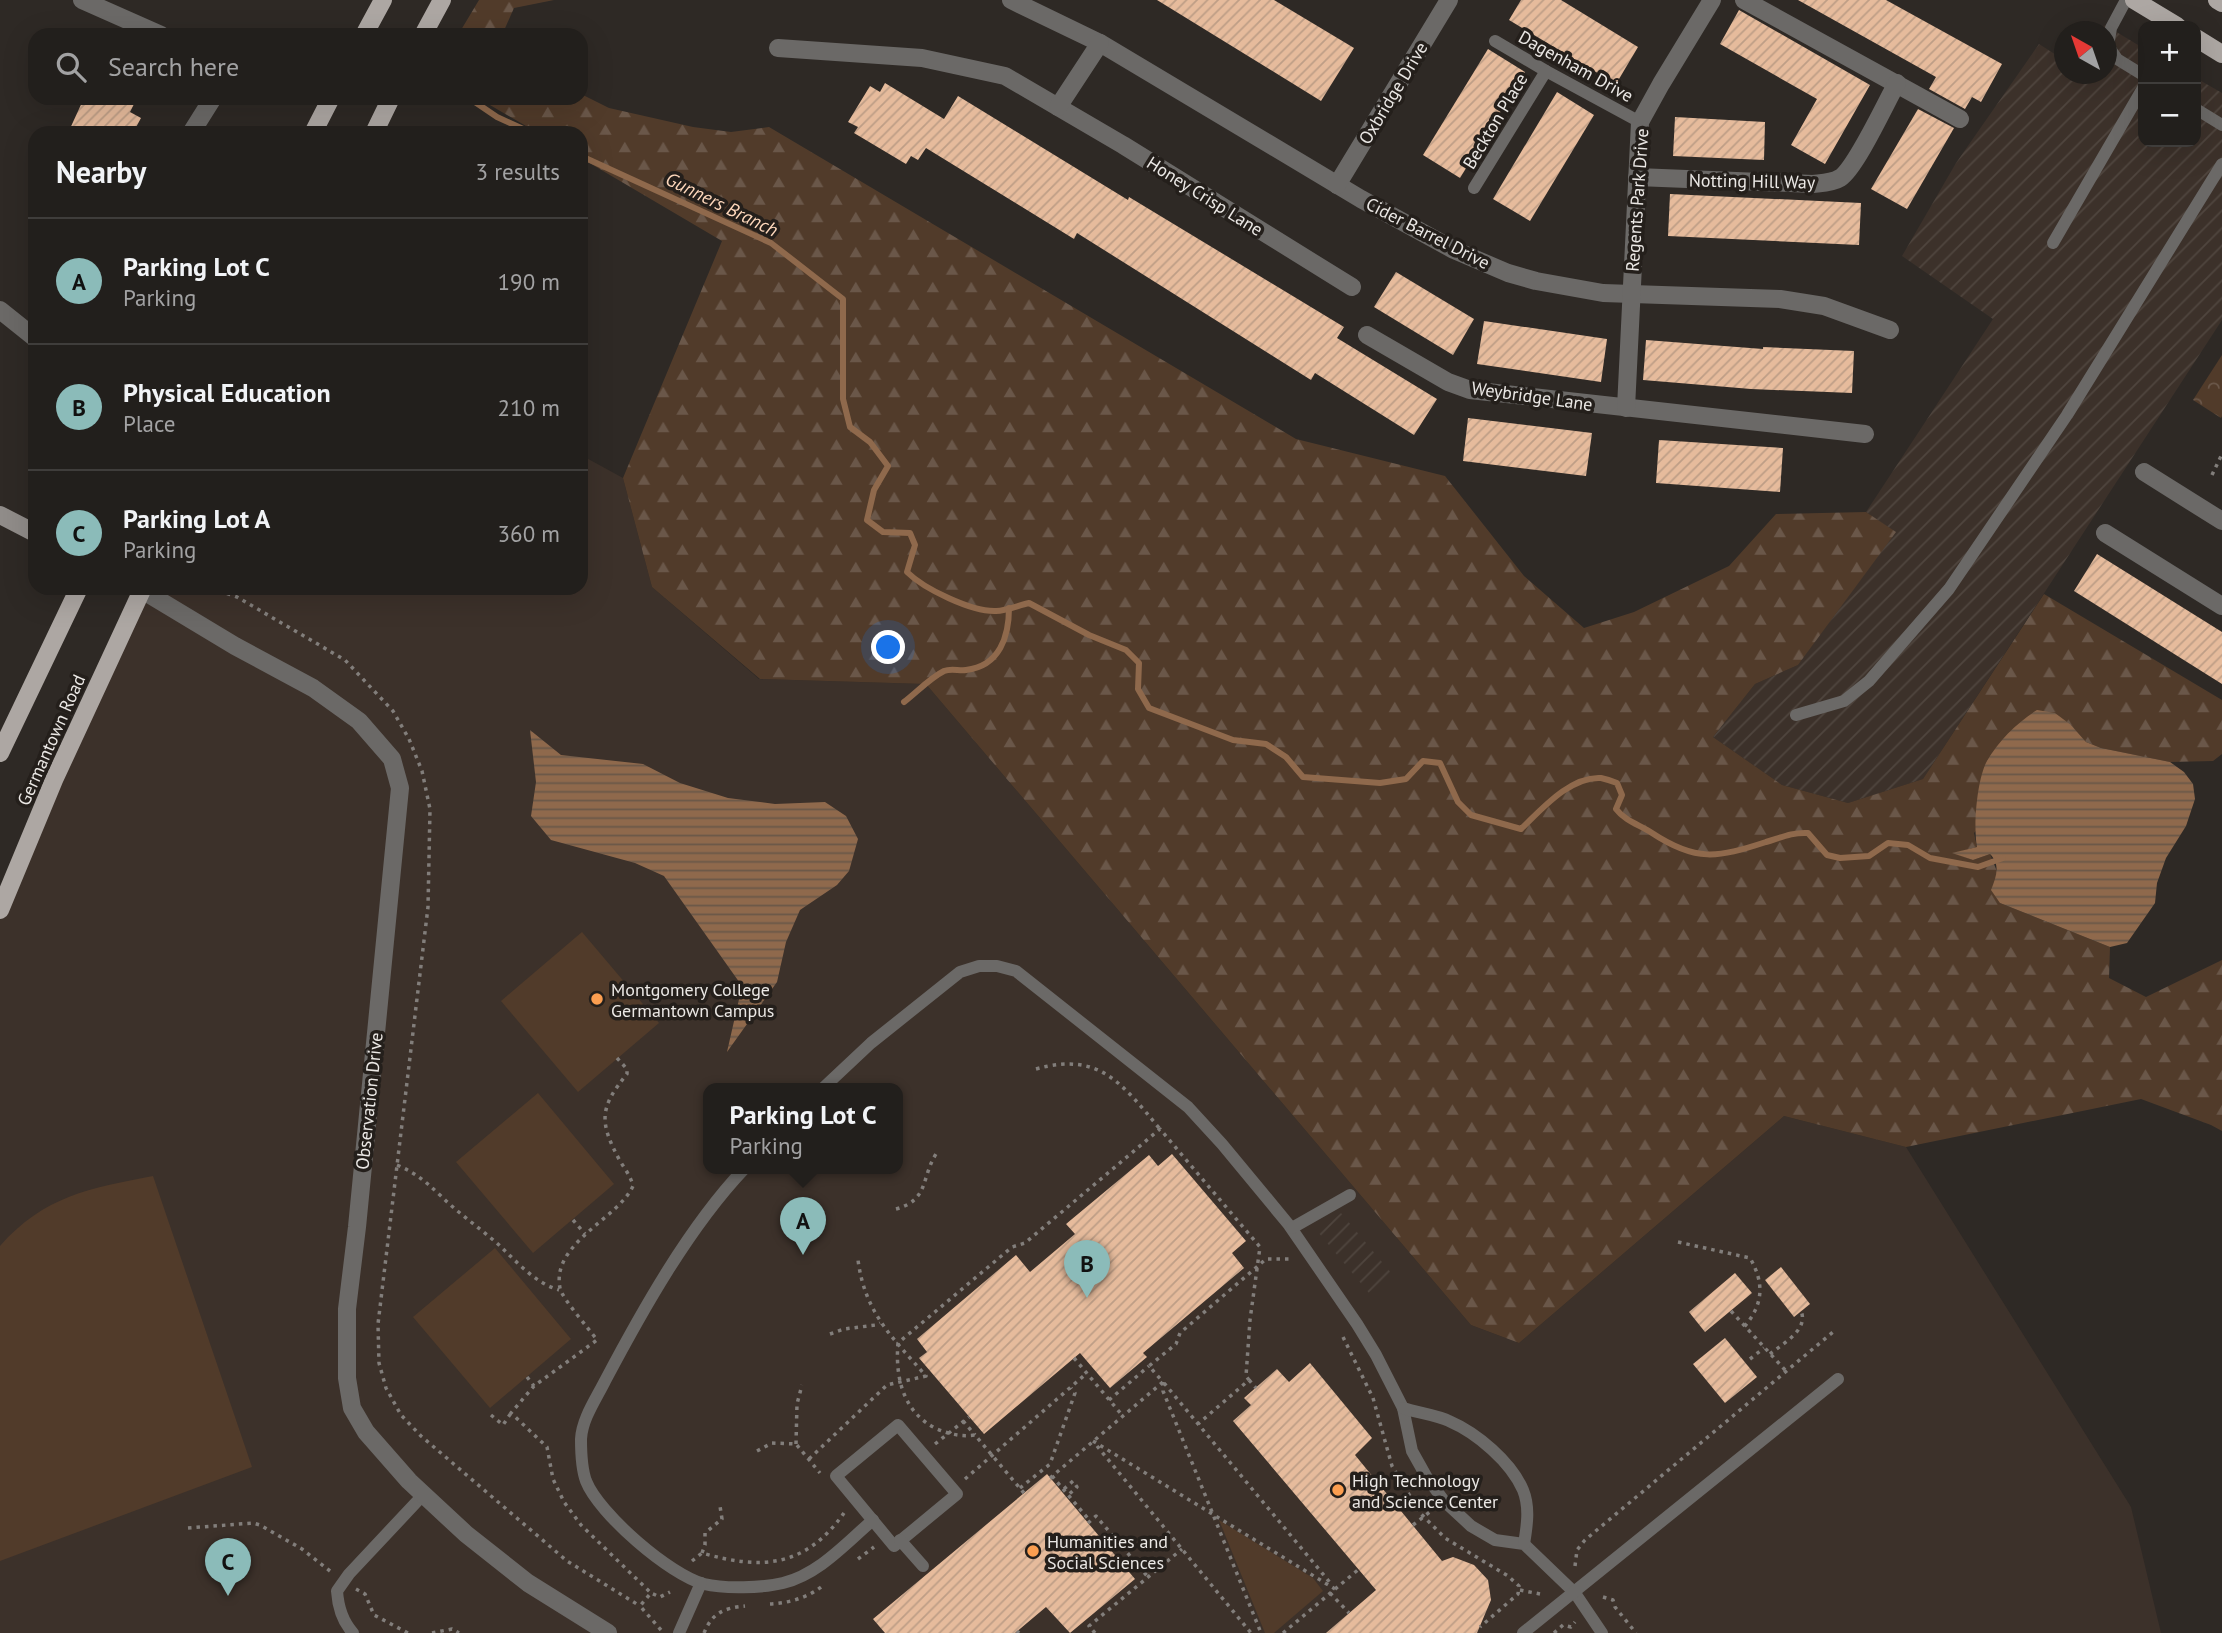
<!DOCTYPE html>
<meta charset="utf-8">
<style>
body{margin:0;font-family:"PT Sans",sans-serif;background:#2e2c29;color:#f1f3f6}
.controls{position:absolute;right:21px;top:21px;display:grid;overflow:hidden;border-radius:14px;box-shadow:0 7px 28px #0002}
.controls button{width:63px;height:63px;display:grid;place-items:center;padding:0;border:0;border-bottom:2px solid #3f3d3b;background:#221f1c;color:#f1f3f6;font:35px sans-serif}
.compass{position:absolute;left:2054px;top:21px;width:63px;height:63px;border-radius:50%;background:#221f1c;box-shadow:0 7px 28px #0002;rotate:320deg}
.you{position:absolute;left:889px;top:648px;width:24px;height:24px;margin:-18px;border:5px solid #fff;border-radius:50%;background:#1a73e8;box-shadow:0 0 0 10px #1a73e833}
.badge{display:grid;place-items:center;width:46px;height:46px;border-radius:50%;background:#8bbbb9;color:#111;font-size:23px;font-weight:700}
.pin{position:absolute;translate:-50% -58px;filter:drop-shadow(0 2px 4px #0008)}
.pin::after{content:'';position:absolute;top:37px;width:24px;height:21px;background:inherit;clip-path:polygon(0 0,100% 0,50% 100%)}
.popup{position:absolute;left:703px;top:1083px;width:200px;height:91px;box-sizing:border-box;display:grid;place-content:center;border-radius:14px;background:#221f1c;filter:drop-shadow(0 2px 5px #0005);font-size:23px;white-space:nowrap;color:#a2a2a3}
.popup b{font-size:26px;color:#f1f3f6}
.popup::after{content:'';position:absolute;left:50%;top:100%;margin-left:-14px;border:14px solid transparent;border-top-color:#221f1c}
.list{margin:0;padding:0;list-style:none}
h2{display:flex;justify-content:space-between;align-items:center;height:91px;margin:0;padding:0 28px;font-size:30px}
h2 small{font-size:23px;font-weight:400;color:#a2a2a3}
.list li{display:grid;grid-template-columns:46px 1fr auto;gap:21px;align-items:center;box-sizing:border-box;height:126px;padding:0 28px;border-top:2px solid #3f3d3b}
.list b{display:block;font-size:26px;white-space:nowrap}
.list p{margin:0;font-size:23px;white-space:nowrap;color:#a2a2a3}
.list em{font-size:23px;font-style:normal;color:#a2a2a3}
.icon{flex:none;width:38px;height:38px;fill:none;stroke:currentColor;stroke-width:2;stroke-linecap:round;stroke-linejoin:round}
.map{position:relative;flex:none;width:2222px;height:1633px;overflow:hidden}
.search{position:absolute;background:#221f1c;box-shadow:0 7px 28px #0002;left:28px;top:28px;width:560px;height:77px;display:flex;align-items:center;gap:18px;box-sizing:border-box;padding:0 24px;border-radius:21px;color:#a2a2a3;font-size:26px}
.panel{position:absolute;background:#221f1c;box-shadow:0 7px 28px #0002;left:28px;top:126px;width:560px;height:469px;border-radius:21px}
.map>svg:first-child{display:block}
</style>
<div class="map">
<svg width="2222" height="1633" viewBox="0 0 2222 1633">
<defs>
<pattern id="industrial-furrows" width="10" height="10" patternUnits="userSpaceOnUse" patternTransform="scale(1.75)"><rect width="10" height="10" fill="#3c312a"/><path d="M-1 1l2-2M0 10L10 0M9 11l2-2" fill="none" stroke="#4f453e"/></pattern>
<pattern id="forest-firs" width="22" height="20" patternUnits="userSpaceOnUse" patternTransform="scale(1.75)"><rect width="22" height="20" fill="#513b2a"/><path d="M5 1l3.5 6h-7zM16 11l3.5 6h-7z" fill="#6a5749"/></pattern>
<pattern id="park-crowns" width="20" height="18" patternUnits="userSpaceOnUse" patternTransform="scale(1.75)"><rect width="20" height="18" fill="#513b2a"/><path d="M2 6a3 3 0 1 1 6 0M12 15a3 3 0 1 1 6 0" fill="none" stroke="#6a5749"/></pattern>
<pattern id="water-rules" width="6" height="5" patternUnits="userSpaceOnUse" patternTransform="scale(1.75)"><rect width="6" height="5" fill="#8f694c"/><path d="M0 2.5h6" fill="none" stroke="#6a5848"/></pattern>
<pattern id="building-hatch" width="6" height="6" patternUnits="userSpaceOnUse" patternTransform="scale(1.75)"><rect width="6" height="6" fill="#e6bb9c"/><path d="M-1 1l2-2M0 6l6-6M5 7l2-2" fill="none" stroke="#be9e86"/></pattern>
</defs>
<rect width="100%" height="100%" fill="#2e2925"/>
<path fill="#3c312a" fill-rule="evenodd" d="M581 455 623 478 652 587 759 679 926 684 1471 1325 1519 1343 1784 1116 1906 1147 2131 1507 2161 1633H0V910L143 588H581ZM708 1089H898V1169H708Z"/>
<g fill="url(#industrial-furrows)">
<path d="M2105 25 2143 48V142H2196V78L2222 93V320L1923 779 1848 803 1782 785 1713 737 1755 684 1798 665 1895 532 1866 512 1993 319 1902 256 1956 163 2039 44 2064 60V74H2106V32L2100 31Z"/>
<path d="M1341 1213 1392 1274 1369 1293 1318 1232Z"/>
</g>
<g fill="#513b2a">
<path d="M582 932 659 1023 578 1092 501 1001Z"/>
<path d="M538 1093 614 1184 533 1253 456 1162Z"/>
<path d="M153 1176 252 1467 0 1561V1246C44 1196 90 1188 153 1176Z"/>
<path d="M495 1248 571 1339 490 1408 413 1317Z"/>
<path d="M1219 1520 1313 1578 1323 1591 1274 1633H1265Z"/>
</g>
<g fill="url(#forest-firs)">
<path d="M479 0H554L514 8 502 35H458Z"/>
<path d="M581 94 609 108 693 127 731 132 769 127 1296 439 1445 476 1524 576 1584 628 1634 612 1729 566 1776 514 1866 512 1896 532 1798 665 1755 684 1713 737 1782 785 1848 803 1923 779 2044 594 2222 700V754L2213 761 2170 762 2101 748 2086 742 2071 725 1974 833 1977 847 1954 853 1973 860 1990 854 1998 874 2000 903 2110 947 2109 978 2146 997 2222 960V1131L2211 1125 2141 1099 1906 1147 1784 1116 1519 1343 1471 1325 926 684 760 679 652 587 623 478 722 241 581 158V133H538L478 98H581Z"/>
</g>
<path fill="url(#park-crowns)" d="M2222 355V416L2221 418 2193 400Z"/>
<g fill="url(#water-rules)">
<path d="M2037 710 2055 713 2071 725 2086 742 2101 748 2170 762 2184 772 2193 784 2195 799 2186 826 2166 858 2157 883 2155 903 2127 943 2110 947 2000 903 1991 890C1996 877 2001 865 1990 854L1973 860 1952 853 1977 847C1973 826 1977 779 1987 761 1999 740 2018 722 2037 710Z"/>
<path d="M530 730 561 755 643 764 680 783 728 798 775 804 825 802 846 816 858 839 849 871 837 885 800 910 786 942 777 982 727 1052 742 986 664 876 635 863 551 840 531 816 536 782Z"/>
</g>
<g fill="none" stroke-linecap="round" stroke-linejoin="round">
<g stroke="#8f694c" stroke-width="6">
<path d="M469 98 497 117 532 133"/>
<path d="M581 156 771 243 843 299V399L850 427 870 442 888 466 874 490 867 520 883 532 910 533 915 545 907 572C924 589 972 612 996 611 1007 611 1019 605 1029 603L1089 635 1126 650 1139 663 1138 689 1149 708 1233 740 1266 744 1286 757 1303 777 1380 783 1406 779 1423 761 1440 763 1458 802 1471 815 1521 829C1541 810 1570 776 1601 778 1606 779 1612 781 1617 783L1622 795 1616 809C1625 821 1640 825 1652 833 1696 862 1717 858 1766 842 1780 838 1792 832 1808 833L1827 855 1840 858 1869 856 1888 843 1908 845 1930 858 1978 867 2003 858"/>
<path d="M904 702C917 692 930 678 944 671 951 668 959 671 966 670 1000 666 1009 636 1009 608"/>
</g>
</g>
<g fill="url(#building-hatch)">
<path d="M1157 0H1274L1354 48 1321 101Z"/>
<path d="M1521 0H1561L1638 47 1616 84 1509 20Z"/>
<path d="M1798 0H1886L2002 64 1981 102 1972 97 1965 109 1929 89 1936 77Z"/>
<path d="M1739 10 1870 85 1825 164 1791 145 1817 99 1720 44Z"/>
<path d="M1488 49 1525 72 1460 178 1423 155Z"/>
<path d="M885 83 944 119 958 96 1128 200 1129 197 1344 327 1337 338 1437 399 1414 435 1315 373 1311 380 1077 233 1074 239 926 148 918 160 911 156 906 164 854 133 858 127 848 122 870 86 880 92Z"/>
<path d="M1557 92 1594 115 1530 221 1493 199Z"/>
<path d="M84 98H137L130 112 141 118 133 133H68Z"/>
<path d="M1918 109 1954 128 1907 209 1871 189Z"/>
<path d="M1675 117 1765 122 1764 160 1673 156Z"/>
<path d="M1670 194 1861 203 1859 245 1668 236Z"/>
<path d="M1396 272 1474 319 1453 355 1374 307Z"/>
<path d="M1484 321 1607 339 1601 382 1477 364Z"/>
<path d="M1646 340 1763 349V347L1854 351 1852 393 1751 389 1643 380Z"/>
<path d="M1468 418 1592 433 1586 476 1463 461Z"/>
<path d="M1659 440 1783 448 1780 492 1656 483Z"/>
<path d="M2097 554 2222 632V684L2074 591Z"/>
<path d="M1172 1154 1246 1241 1232 1253 1244 1268 1143 1353 1147 1357 1110 1388 1080 1353 984 1434 919 1358 927 1352 917 1339 1016 1255 1030 1272 1075 1234 1066 1224 1149 1155 1158 1166Z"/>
<path d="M1781 1267 1810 1304 1794 1317 1765 1280Z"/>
<path d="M1735 1273 1752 1293 1705 1332 1689 1312Z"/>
<path d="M1725 1338 1757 1377 1725 1403 1693 1364Z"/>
<path d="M1310 1363 1372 1438 1355 1455 1442 1561 1453 1557 1474 1565 1488 1580 1491 1600 1477 1633H1326L1376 1590 1233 1421 1251 1405 1244 1398 1277 1369 1289 1382Z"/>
<path d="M1047 1474 1135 1579 1070 1633 1046 1607 1015 1633H885L873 1619Z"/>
</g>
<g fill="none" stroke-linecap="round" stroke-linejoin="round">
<g stroke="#827e7b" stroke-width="3.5" stroke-dasharray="3.5 5" stroke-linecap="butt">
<path d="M2212 475 2222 454"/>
<path d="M211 588 237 597 345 660 393 711 409 739 422 771 430 809 428 907 378 1324 379 1363 386 1388 401 1415 421 1436 567 1561 640 1606"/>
<path d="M617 1058 627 1069V1074C599 1108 599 1122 620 1161 625 1169 631 1177 633 1186 618 1219 551 1243 560 1288 561 1297 590 1330 597 1340L534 1386 511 1413 547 1447 553 1479 564 1502 581 1525 651 1593"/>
<path d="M1036 1069C1100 1051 1122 1084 1160 1129"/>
<path d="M397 1165C416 1173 426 1182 441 1196 459 1214 480 1228 499 1245 517 1262 535 1283 559 1290"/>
<path d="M896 1209C929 1200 921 1178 936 1154"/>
<path d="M573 1220 585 1234"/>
<path d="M1678 1242 1750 1258C1765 1284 1763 1305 1744 1327"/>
<path d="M1731 1311 1786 1371"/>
<path d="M830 1334 844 1329 876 1325 880 1323"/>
<path d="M1343 1337 1373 1398 1392 1466 1420 1513 1445 1538 1508 1576 1519 1586 1518 1594 1480 1627"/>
<path d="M1770 1354C1782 1344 1809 1330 1801 1311"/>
<path d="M1074 1358 1122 1415"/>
<path d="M1750 1359 1764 1348"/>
<path d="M527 1377 534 1386"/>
<path d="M1249 1380 1256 1388"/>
<path d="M1163 1382V1391L1261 1633"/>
<path d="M1164 1383 1332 1585"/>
<path d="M1109 1400 1149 1366"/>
<path d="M491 1415 503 1425 511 1413"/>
<path d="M963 1421 975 1435"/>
<path d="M1093 1441 1335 1589"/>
<path d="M796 1444 797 1404 802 1385"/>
<path d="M935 1444 969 1417"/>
<path d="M1097 1446 1251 1633"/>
<path d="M757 1451 772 1443 796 1444 820 1473"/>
<path d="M809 1459 887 1385 926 1376C892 1337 865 1313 858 1260"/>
<path d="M1052 1476 1090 1521"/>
<path d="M1050 1478 1163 1382 1149 1366 1176 1344 1180 1333 1266 1259H1292"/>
<path d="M965 1479 1087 1373"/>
<path d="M1020 1488 1050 1464 1075 1393 1071 1388"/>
<path d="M1064 1489 1073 1481 1077 1487 1066 1497"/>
<path d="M1024 1493 975 1435C961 1437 949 1434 937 1429 903 1413 895 1377 898 1343L1012 1247 1025 1243 1160 1129 1260 1247 1250 1320 1246 1376 1249 1380 1198 1424"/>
<path d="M1088 1523 1096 1516 1148 1577"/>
<path d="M1413 1525 1431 1511"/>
<path d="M188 1528 253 1523 260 1525 302 1549 330 1571"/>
<path d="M702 1553 705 1545V1533L722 1519 720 1506"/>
<path d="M858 1559 874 1547"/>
<path d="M692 1561 702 1553C761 1570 805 1568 844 1513"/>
<path d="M1575 1566 1577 1550 1585 1540 1833 1332"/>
<path d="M356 1589 365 1594 374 1615 408 1633"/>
<path d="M1520 1590 1540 1594"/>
<path d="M1330 1593 1349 1613"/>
<path d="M1603 1597 1613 1600 1615 1607 1636 1633"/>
<path d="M770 1604C788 1603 807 1598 821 1587"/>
<path d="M661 1630 640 1606 651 1593 660 1597 670 1592"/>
<path d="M1017 1631 1019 1633"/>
<path d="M432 1633 452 1629 459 1633"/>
<path d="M704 1633C712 1613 724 1608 745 1606"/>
<path d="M1095 1633 1089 1626 1182 1549"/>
<path d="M1283 1633 1359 1569"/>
<path d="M1554 1633 1563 1625 1571 1627 1575 1622"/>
</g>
<g stroke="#6b6967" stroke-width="12">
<path d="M2126 0 2111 28 2108 46 2117 59 2143 75"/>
<path d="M1495 41 1546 71 1640 122"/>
<path d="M2196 109 2222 125"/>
<path d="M1474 188 1546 71"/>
<path d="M2053 243 2143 88"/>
<path d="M1796 715 1844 701 1869 681 1949 589 2067 415 2222 164"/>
<path d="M822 1089 871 1043 960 972 979 966H997L1016 971 1188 1107 1222 1144 1289 1225 1357 1324 1376 1355 1403 1408 1412 1451 1426 1476 1444 1501 1471 1526 1495 1540 1524 1544 1575 1593 1602 1633"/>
<path d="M744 1169C689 1227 642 1311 605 1381 596 1399 582 1419 581 1439 581 1452 582 1470 586 1481 599 1514 670 1575 704 1584 724 1589 763 1588 783 1583 819 1574 845 1544 873 1520"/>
<path d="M1292 1228 1350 1195"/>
<path d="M1403 1408C1418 1413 1437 1415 1449 1421 1477 1433 1511 1462 1523 1490 1530 1507 1527 1526 1524 1544"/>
<path d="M898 1425 957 1494 894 1546 836 1476Z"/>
<path d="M900 1540 923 1566"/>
<path d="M353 1633C343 1622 338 1606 337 1591L349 1574 424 1494"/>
<path d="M679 1633 701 1583"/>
<path d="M1523 1633 1838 1379"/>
</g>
<g stroke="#6b6967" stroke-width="18">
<path d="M82 0 161 35"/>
<path d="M1011 0 1100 43 1361 199 1454 250 1508 273 1536 281 1603 293 1780 299 1824 306 1890 330"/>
<path d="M1744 0 1960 119"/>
<path d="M778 48 922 58 1005 76 1123 145 1352 287"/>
<path d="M1058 107 1100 43"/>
<path d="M191 133 213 98"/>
<path d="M1637 177 1813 184C1822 183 1832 183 1840 178 1856 168 1886 102 1897 83"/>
<path d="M1337 185 1449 0"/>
<path d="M0 310 35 338"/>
<path d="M1367 335 1448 382 1470 390 1865 434"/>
<path d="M1626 408 1640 122 1661 84 1712 0"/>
<path d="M2144 472 2222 521"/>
<path d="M2105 533 2222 606"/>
<path d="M142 590 235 646 313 688 359 721 392 759 400 788 357 1227 347 1309V1378L352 1408 366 1432 409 1481 466 1534 528 1583 608 1633"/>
</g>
<path stroke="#908c89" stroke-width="18" d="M0 515 35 533"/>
<g stroke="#ada7a3" stroke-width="18">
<path d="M2134 0 2177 26"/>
<path d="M2217 0 2222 3"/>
<path d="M364 35 383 0"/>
<path d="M423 35 442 0"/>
<path d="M2196 38 2222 54"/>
<path d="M313 133 331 98"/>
<path d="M374 133 391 98"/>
<path d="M0 753 79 588"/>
<path d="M0 910 54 780 143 588"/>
</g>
</g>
<g fill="#fb9e50" stroke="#241f1b" stroke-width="2.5">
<circle cx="597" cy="999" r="7"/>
<circle cx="1338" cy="1490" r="7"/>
<circle cx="1033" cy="1551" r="7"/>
</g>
<g text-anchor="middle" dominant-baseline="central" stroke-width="7" stroke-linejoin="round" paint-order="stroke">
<g font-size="18" fill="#ebe8e5" stroke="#241f1b">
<text transform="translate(1576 66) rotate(29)">Dagenham Drive</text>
<text transform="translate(1393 93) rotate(-59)">Oxbridge Drive</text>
<text transform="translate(1495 121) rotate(-59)">Beckton Place</text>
<text transform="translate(1752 181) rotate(1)">Notting Hill Way</text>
<text transform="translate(1205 196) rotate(32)">Honey Crisp Lane</text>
<text transform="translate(1637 200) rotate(-86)">Regents Park Drive</text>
<text transform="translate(1428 233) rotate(27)">Cider Barrel Drive</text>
<text transform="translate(1532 396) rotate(8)">Weybridge Lane</text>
<text transform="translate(51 740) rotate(-66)">Germantown Road</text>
<text transform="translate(369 1101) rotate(-84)">Observation Drive</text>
</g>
<g font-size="18" fill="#ebe8e5" stroke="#241f1b" text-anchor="start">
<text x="611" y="989">Montgomery College<tspan x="611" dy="21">Germantown Campus</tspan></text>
<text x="1352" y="1480">High Technology<tspan x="1352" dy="21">and Science Center</tspan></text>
<text x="1047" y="1541">Humanities and<tspan x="1047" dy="21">Social Sciences</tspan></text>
</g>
<g font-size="19" font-style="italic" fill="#fed8bc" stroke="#241f1b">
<text transform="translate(722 204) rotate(26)">Gunners Branch</text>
</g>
</g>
</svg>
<div class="controls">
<button>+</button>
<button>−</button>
</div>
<svg class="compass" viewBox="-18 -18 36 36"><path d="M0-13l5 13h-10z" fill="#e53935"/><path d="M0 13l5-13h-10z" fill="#a2a2a3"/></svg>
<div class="you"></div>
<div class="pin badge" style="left:803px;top:1255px">A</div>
<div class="popup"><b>Parking Lot C</b>Parking</div>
<div class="pin badge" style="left:1087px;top:1298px">B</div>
<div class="pin badge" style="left:228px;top:1596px">C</div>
<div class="search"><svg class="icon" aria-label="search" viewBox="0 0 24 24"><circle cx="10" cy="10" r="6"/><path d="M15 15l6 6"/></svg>Search here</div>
<section class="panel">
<h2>Nearby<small>3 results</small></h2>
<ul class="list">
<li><span class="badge">A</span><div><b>Parking Lot C</b><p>Parking</p></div><em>190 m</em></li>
<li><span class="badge">B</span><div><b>Physical Education</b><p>Place</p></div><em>210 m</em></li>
<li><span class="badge">C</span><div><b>Parking Lot A</b><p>Parking</p></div><em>360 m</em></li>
</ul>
</section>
</div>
